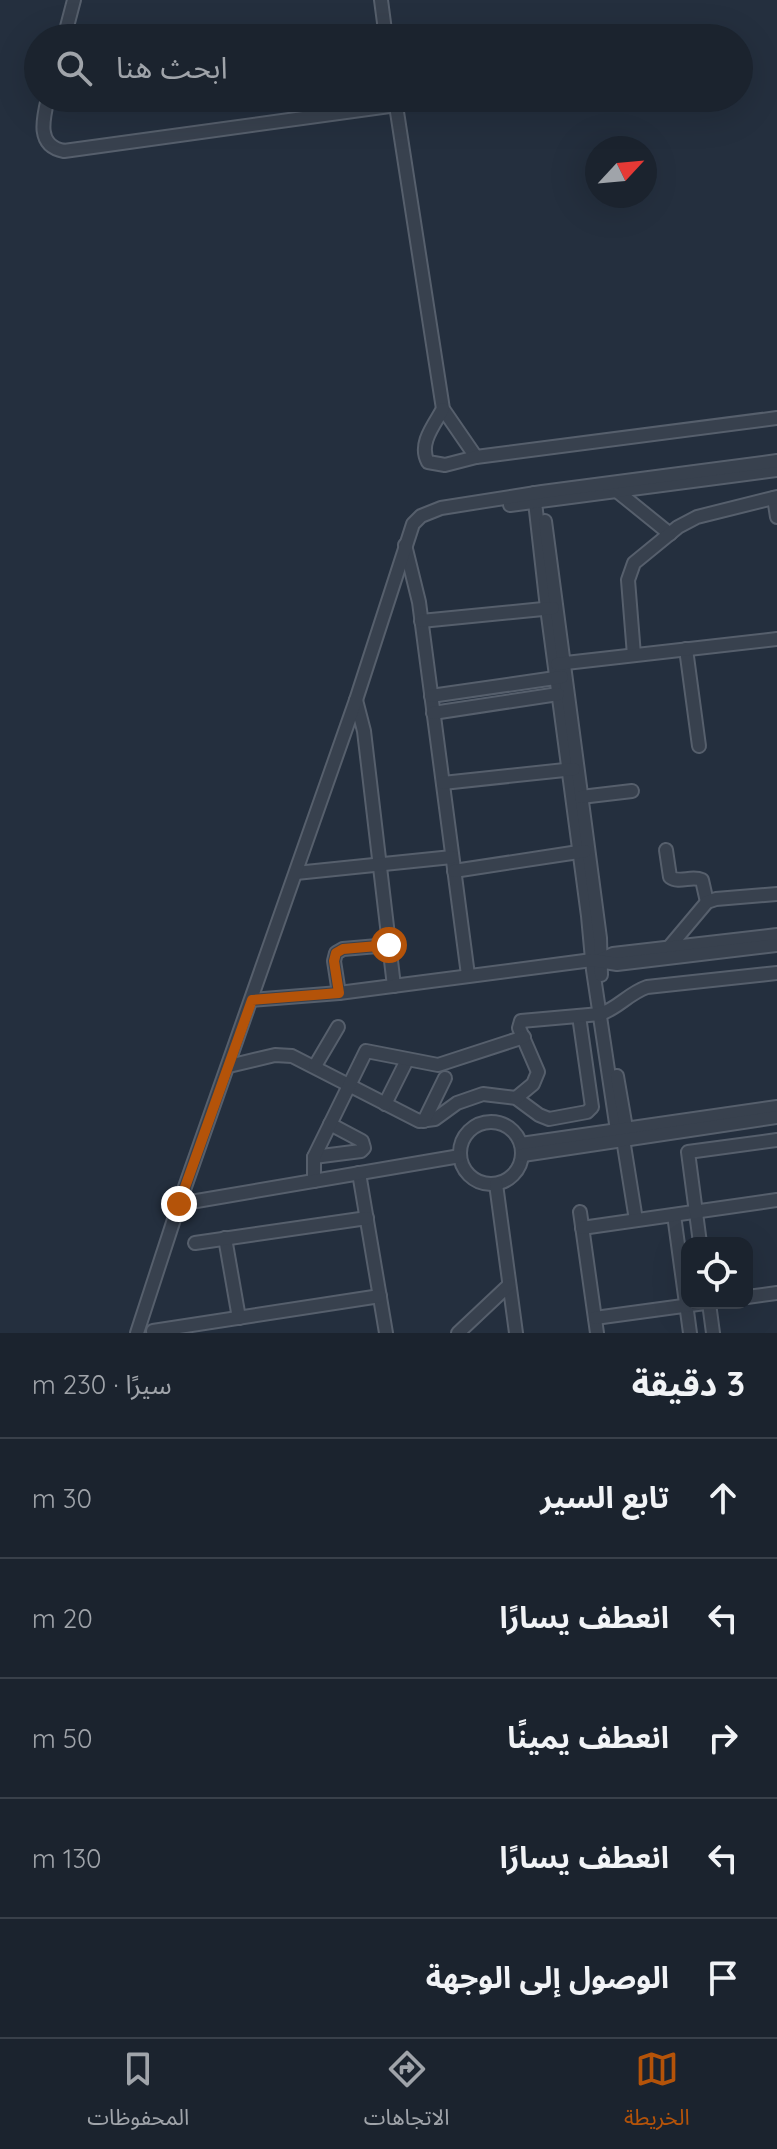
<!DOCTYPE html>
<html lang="ar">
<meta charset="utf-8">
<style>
body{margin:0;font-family:Quicksand,"Noto Sans Arabic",sans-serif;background:#282f3a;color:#f1f3f6;direction:rtl}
.controls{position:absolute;right:24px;bottom:24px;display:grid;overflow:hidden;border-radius:16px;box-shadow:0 8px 32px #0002}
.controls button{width:72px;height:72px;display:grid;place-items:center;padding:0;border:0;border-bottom:2px solid #39404a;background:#1b232e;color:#f1f3f6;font:40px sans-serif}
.compass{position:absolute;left:585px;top:136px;width:72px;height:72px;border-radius:50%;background:#1b232e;box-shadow:0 8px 32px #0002;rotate:64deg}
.stop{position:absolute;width:24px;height:24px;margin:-18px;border:6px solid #b45309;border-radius:50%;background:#fff}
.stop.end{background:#b45309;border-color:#fff;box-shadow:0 2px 8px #0008}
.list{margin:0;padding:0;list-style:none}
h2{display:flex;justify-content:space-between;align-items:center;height:104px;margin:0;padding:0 32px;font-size:34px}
h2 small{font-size:26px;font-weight:400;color:#a0a4aa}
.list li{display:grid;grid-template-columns:52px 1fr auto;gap:24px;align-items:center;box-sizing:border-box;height:120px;padding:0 32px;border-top:2px solid #39404a}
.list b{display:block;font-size:30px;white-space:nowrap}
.list em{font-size:26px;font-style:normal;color:#a0a4aa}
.icon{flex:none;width:44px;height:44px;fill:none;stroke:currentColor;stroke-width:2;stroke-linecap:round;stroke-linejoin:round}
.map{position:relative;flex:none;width:777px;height:1333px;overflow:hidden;direction:ltr}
.search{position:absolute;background:#1b232e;box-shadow:0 8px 32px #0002;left:24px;right:24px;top:24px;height:88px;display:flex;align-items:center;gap:20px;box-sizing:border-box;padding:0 28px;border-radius:44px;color:#a0a4aa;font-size:30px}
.sheet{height:704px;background:#1b232e}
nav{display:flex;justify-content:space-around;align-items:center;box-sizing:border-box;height:112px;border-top:2px solid #39404a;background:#1b232e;font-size:22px;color:#a0a4aa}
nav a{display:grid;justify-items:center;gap:4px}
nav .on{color:#b45309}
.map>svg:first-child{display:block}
</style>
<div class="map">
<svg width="777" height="1333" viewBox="0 0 777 1333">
<rect width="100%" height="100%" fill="#242f3e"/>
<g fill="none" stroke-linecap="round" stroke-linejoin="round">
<g stroke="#565f6c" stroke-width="16">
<g id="minor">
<path d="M381 0 386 38"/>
<path d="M64 38 74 0"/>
<path d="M48 98C43 119 36 146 64 151L448 98"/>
<path d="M395 99 443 409 476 457"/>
<path d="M443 409C434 425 418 444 428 462L445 465 476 457 777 418"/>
<path d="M618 492 670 534"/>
<path d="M534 493 547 608 588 916 593 970 617 1130 623 1139 636 1220"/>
<path d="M774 498 777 517"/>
<path d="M510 505 777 470"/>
<path d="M545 521 600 938 601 975"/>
<path d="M405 545 419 602 468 975"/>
<path d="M421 621 553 608"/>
<path d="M686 649 699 746"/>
<path d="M634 655 628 580 634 563 678 527 697 517 777 497"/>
<path d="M557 664 777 639"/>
<path d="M431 696 562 677"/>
<path d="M356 700 364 731 394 986"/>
<path d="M433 713 558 694"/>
<path d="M443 783 574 769"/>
<path d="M581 797 632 791"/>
<path d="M666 850 670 877C680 884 691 875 702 880L707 902"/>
<path d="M454 871 585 851"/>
<path d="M296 873 452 857"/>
<path d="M665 952 707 902 716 899 777 894"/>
<path d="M600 960 613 954 777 935"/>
<path d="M339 993 334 961 336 953 343 949 389 945"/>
<path d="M252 1000 339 993 592 960 617 964 777 945"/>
<path d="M229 1066 275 1055 292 1056 419 1121 435 1119 457 1103 483 1094 516 1098 539 1115 549 1119 587 1112 592 1107 579 1016"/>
<path d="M315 1066 338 1027"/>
<path d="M617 1076 626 1128 623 1139"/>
<path d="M516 1098 533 1084 538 1072 519 1028 521 1021 600 1014C617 1009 629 993 647 987L777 973"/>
<path d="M385 1104 407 1060"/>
<path d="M424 1121 445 1078"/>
<circle cx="491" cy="1153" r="31"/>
<path d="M521 1144 777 1107"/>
<path d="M523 1155 777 1117"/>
<path d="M314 1157 361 1151 364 1148 362 1141 330 1124"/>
<path d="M359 1173 386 1333"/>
<path d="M314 1181V1157L366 1051 438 1065 524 1037"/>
<path d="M496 1184 516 1333"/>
<path d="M179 1204 460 1156"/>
<path d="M580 1212 597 1333"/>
<path d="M674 1215 690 1333"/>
<path d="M582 1228 777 1200"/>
<path d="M225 1238 239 1318"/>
<path d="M195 1243 367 1218"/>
<path d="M700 1243 688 1152 777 1140"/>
<path d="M747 1297 777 1293"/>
<path d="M709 1303 713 1333"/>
<path d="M595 1318 705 1303"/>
<path d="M153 1331 380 1296"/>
<path d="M137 1333 179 1204 356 700 413 524 421 516 441 508 542 492 777 461"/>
<path d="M458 1333 509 1285"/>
</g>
</g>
<use href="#minor" stroke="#38414e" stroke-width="12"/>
</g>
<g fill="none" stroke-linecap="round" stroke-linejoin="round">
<path stroke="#b45309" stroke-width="10" d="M179 1204 252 1000 339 993 334 961 336 953 343 949 389 945"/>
</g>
</svg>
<div class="controls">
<button><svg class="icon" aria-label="locate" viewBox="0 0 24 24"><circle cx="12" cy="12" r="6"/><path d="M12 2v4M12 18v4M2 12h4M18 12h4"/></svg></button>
</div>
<svg class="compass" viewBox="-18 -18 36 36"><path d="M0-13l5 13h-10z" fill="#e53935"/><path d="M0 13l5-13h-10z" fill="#a0a4aa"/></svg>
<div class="stop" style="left:389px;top:945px"></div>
<div class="stop end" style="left:179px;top:1204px"></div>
<div class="search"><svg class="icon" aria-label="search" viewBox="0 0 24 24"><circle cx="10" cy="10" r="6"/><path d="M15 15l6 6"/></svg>ابحث هنا</div>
</div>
<section class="sheet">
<h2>3 دقيقة<small>سيرًا · 230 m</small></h2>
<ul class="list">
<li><svg class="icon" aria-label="ahead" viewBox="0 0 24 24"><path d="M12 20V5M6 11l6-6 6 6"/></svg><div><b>تابع السير</b></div><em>30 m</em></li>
<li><svg class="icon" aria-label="left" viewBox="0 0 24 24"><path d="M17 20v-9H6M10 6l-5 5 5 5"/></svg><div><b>انعطف يسارًا</b></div><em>20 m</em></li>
<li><svg class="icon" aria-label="right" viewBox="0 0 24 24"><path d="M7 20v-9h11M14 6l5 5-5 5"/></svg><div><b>انعطف يمينًا</b></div><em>50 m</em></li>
<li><svg class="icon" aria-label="left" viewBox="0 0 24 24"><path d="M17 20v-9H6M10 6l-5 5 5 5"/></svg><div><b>انعطف يسارًا</b></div><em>130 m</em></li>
<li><svg class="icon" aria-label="arrive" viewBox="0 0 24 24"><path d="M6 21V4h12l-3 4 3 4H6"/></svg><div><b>الوصول إلى الوجهة</b></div></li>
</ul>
</section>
<nav>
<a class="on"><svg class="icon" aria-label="map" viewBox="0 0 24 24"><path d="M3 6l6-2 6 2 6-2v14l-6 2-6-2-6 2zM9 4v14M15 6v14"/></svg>الخريطة</a>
<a><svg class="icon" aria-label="directions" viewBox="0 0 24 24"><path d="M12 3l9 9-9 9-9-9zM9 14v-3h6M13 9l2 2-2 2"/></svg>الاتجاهات</a>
<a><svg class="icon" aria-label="saved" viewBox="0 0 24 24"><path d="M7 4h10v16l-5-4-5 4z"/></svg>المحفوظات</a>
</nav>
